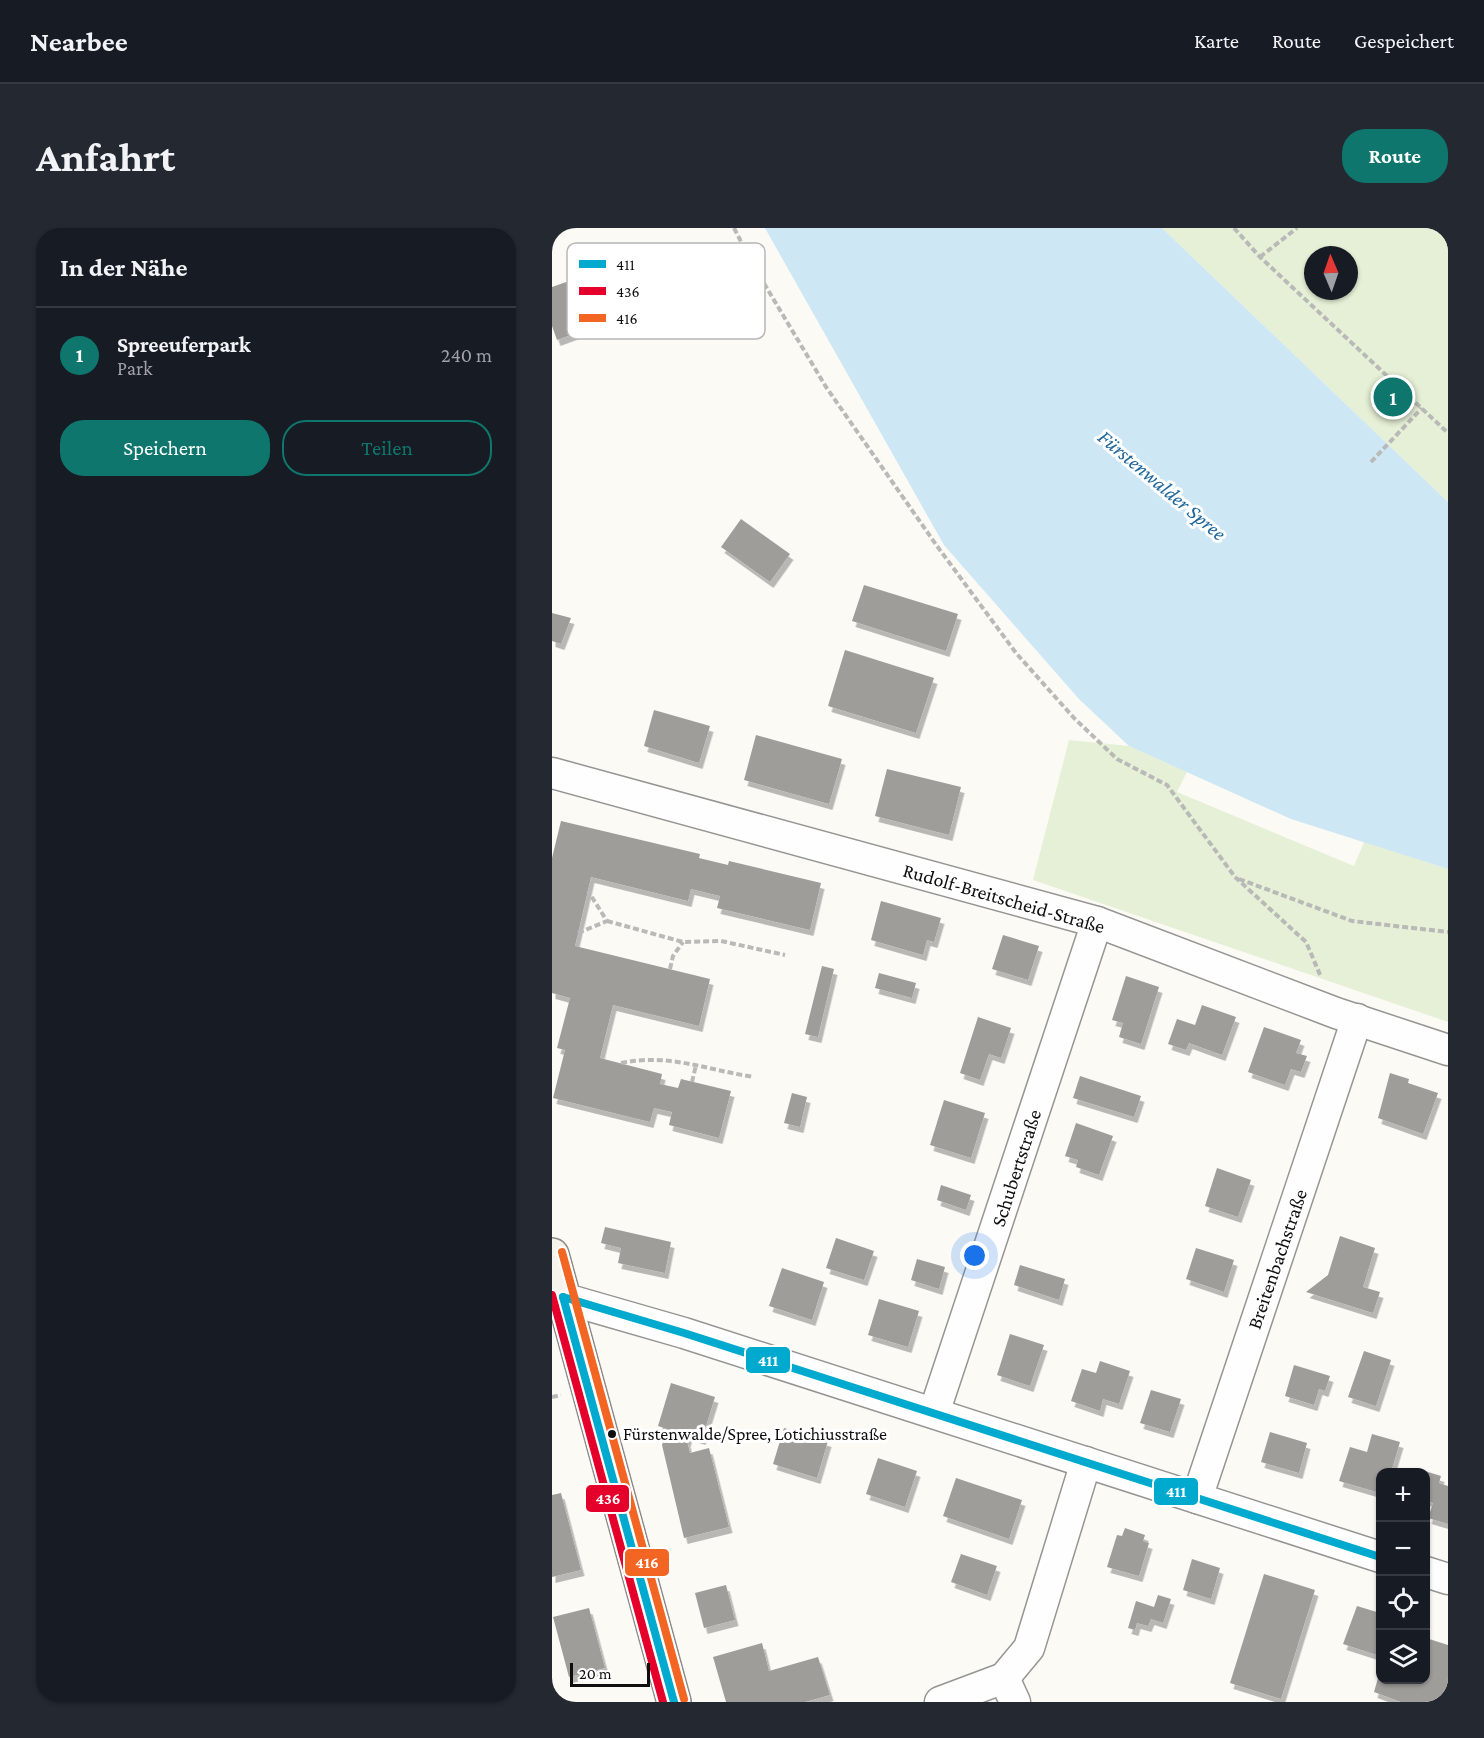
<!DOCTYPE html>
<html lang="de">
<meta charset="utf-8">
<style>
body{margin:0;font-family:"Crimson Pro",serif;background:#242831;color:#f1f3f6}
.controls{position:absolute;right:18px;bottom:18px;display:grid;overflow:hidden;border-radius:12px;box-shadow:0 2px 4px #0004}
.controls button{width:54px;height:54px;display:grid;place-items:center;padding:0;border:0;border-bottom:2px solid #363941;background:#171b24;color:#f1f3f6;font:30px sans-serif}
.compass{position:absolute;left:752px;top:18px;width:54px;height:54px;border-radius:50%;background:#171b24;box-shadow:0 2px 4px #0004;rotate:358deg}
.scale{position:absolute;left:18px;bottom:15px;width:80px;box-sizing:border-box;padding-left:6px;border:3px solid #0f0f0f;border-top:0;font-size:16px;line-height:21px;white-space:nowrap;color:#0f0f0f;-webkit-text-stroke:4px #fff;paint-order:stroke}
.you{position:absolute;left:423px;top:1028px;width:21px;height:21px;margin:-15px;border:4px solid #fff;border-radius:50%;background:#1a73e8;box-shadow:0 0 0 9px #1a73e833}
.badge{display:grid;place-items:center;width:39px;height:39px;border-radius:50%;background:#0f766e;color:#fff;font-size:20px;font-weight:700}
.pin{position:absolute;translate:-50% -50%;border:3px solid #fff;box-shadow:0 2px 6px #0006}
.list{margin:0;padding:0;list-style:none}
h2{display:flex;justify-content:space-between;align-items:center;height:78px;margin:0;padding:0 24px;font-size:26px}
h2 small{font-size:20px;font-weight:400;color:#9ea1a6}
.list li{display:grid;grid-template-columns:39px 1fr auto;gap:18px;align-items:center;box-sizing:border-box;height:96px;padding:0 24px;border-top:2px solid #363941}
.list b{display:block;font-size:22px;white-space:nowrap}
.list p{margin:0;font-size:20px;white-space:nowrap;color:#9ea1a6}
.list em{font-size:20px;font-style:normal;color:#9ea1a6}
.actions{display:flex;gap:12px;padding:18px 24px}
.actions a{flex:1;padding:14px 0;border:2px solid #0f766e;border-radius:24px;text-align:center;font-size:21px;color:#0f766e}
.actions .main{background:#0f766e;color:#fff}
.icon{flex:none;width:33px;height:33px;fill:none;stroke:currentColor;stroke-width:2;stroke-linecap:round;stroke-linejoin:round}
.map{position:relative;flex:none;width:896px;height:1474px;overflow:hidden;border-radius:24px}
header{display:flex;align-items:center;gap:36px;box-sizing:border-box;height:84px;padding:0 30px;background:#171b24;border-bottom:2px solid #363941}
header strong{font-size:28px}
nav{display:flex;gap:33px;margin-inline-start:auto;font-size:21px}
.intro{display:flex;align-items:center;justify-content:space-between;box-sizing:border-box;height:144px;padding:0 36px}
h1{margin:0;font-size:42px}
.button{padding:15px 27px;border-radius:24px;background:#0f766e;color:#fff;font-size:21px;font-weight:700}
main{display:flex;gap:36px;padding:0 36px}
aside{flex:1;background:#171b24;border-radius:24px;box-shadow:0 2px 4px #0004}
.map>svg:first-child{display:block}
</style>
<header>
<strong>Nearbee</strong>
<nav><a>Karte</a><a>Route</a><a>Gespeichert</a></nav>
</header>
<div class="intro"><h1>Anfahrt</h1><a class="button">Route</a></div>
<main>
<aside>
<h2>In der Nähe<small></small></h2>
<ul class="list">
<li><span class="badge">1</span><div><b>Spreeuferpark</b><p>Park</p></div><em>240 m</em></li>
</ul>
<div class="actions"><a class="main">Speichern</a><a>Teilen</a></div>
</aside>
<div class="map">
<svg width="896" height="1474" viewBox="0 0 896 1474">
<defs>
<filter id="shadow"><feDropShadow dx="3.5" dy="6" stdDeviation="0" flood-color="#0004"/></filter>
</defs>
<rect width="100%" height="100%" fill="#fbfaf5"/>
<g fill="#e6f0d6" fill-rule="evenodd">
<path d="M610 0H896V274ZM761 27H797V63H761Z"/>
<path d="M517 512 577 518 635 544 625 564 802 638 812 614 896 641V794L481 652Z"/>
</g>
<path fill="#cde7f4" d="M213 0H610L896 274V641L739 591 577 518 527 471 392 317Z"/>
<g fill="#9f9d9a" filter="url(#shadow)">
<path d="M34 47 51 95 5 112 0 98V59Z"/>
<path d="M189 291 238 326 218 354 169 319Z"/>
<path d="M312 357 406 386 394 423 300 393Z"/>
<path d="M0 385 19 390 9 416 0 413Z"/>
<path d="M293 422 382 450 364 505 276 478Z"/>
<path d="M102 482 158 498 147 535 92 518Z"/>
<path d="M204 507 290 531 277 576 192 552Z"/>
<path d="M335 541 409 559 397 607 323 588Z"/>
<path d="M9 593 148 626 147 630 176 637 177 633 269 655 258 702 165 680 168 668 139 661 136 673 39 649 23 718 158 751 147 798 61 777 48 830 110 846 108 856 126 860 129 851 179 863 167 910 117 897 120 884 102 880 98 894 1 870 13 822 5 820 18 770 0 765V630Z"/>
<path d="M329 673 389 690 382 714 375 712 371 727 319 712Z"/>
<path d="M451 707 487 718 476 752 440 741Z"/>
<path d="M270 738 282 741 266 809 253 806Z"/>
<path d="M327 745 364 755 360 770 323 760Z"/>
<path d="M574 748 607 759 589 816 567 809 571 795 560 792Z"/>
<path d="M650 777 684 789 670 827 637 815 634 822 616 816 625 791 643 797Z"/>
<path d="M426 789 459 800 449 830 437 826 428 852 408 845Z"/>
<path d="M712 799 749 812 744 825 755 828 749 844 739 841 733 857 696 844Z"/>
<path d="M838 845 857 851 856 855 886 865 871 906 826 890Z"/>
<path d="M528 848 589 868 582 889 521 870Z"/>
<path d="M240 865 255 869 248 899 232 895Z"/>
<path d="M392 872 433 885 419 930 378 917Z"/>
<path d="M524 895 561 908 547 947 524 939 526 932 513 928Z"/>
<path d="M665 940 699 952 686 989 653 978Z"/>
<path d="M389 957 419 967 414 982 385 972Z"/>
<path d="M53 999 119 1014 113 1045 66 1035 69 1020 49 1015Z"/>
<path d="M788 1008 823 1020 811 1059 828 1064 821 1085 754 1064 776 1047Z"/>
<path d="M284 1010 322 1023 312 1052 274 1040Z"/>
<path d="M644 1020 682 1032 672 1064 634 1051Z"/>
<path d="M365 1031 393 1039 387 1061 359 1052Z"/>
<path d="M468 1037 513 1051 507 1072 462 1057Z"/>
<path d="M230 1040 272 1054 260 1092 217 1078Z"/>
<path d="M327 1071 367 1083 356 1119 316 1107Z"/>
<path d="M458 1106 492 1117 478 1158 445 1147Z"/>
<path d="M812 1123 839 1132 824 1178 796 1169Z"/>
<path d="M548 1133 578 1143 567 1176 551 1171 548 1183 519 1173 530 1141 544 1145Z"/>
<path d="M742 1137 778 1148 773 1163 767 1161 762 1177 733 1168Z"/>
<path d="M119 1155 163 1169 150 1211 137 1207 135 1213 138 1225 157 1220 177 1299 132 1310 110 1217 115 1201 106 1198Z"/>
<path d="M599 1162 629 1171 618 1204 588 1195Z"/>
<path d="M232 1200 276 1213 265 1250 221 1236Z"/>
<path d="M718 1204 755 1215 747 1245 709 1234Z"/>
<path d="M820 1206 848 1214 839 1244 828 1245V1265L787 1253 798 1219 815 1224Z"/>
<path d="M326 1230 365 1243 353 1279 314 1266Z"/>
<path d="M873 1243 889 1248 887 1255 896 1258V1296L876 1290 881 1275 874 1272Z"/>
<path d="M404 1250 470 1272 457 1311 391 1288Z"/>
<path d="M9 1265 29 1342 0 1349V1267Z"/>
<path d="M573 1300 593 1307 591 1313 597 1315 587 1348 555 1339 565 1307 570 1308Z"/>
<path d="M409 1326 445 1338 435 1367 399 1354Z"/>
<path d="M640 1331 668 1340 659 1371 631 1362Z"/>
<path d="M712 1346 763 1362 729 1471 678 1455Z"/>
<path d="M174 1357 183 1392 152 1400 143 1365Z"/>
<path d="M606 1367 619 1371 611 1395 599 1391 596 1398 585 1395 583 1402 576 1400 584 1373 602 1379Z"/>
<path d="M805 1378 828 1385V1428L791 1416Z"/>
<path d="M37 1380 53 1440 17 1449 1 1389Z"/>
<path d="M874 1410 896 1417V1474H849L822 1464 828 1443V1452H874Z"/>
<path d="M210 1415 217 1443 266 1429 278 1467 253 1474H174L161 1429Z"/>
</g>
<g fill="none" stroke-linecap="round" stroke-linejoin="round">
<g stroke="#959593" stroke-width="33">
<g id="minor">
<path d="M0 545 545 694 784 785 896 822"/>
<path d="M0 1067 132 1105 828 1329"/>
<path d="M382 1185 545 694"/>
<path d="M645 1270 805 791"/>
<path d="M874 1344 896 1351"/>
<path d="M452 1450 463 1474"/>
<path d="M388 1474 452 1450 477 1420 534 1234"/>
</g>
</g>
<g stroke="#8c8b89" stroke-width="36">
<path id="secondary" d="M0 1027 122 1474"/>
</g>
<g stroke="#b9b9b8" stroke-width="4" stroke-dasharray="6 3" stroke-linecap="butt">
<path d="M182 0 201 37 274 159 385 318 464 425 522 490 565 531 615 557 683 649 754 714 769 749"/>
<path d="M682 0 708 29 896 205"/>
<path d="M708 29 745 0"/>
<path d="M819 234 870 180"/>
<path d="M687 651 800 693 896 704"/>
<path d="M55 693 131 714 169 713 233 727"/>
<path d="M26 705 55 693 36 663"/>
<path d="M118 741 121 728 131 714"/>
<path d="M69 835C117 825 155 842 202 849"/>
<path d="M140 854 144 837"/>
<path d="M0 1169 9 1167"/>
</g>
<use href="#minor" stroke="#fefefe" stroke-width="30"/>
<use href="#secondary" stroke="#f5f3eb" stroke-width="33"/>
<g stroke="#fff" stroke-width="12">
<g id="bus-1">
<path d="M11 1069 132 1105 828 1329"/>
<path d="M11 1069 122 1474"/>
</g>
</g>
<g stroke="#fff" stroke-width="12">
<path id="bus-2" d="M0 1067 111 1474"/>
</g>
<g stroke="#fff" stroke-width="12">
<path id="bus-3" d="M10 1024 132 1471"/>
</g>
<use href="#bus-1" stroke="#00a9ce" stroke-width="8"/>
<use href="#bus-2" stroke="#e4002b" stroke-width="8"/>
<use href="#bus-3" stroke="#f26522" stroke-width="8"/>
</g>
<circle fill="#0f0f0f" stroke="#fff" stroke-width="2" cx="60" cy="1206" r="5"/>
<g text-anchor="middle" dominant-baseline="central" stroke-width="6" stroke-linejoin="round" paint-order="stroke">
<g font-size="18" fill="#0f0f0f" stroke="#fff" text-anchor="start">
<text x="71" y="1206">Fürstenwalde/Spree, Lotichiusstraße</text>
</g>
<g font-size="20" fill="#0f0f0f" stroke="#fff">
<text transform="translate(452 670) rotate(16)">Rudolf-Breitscheid-Straße</text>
<text transform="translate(464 940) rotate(-72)">Schubertstraße</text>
<text transform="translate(725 1031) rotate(-71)">Breitenbachstraße</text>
</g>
<g font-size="21" font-style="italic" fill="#1e679c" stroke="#fff">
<text transform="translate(610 257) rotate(40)">Fürstenwalder Spree</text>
</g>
</g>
<rect x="15" y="15" width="198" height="96" rx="9" fill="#fff" stroke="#b7b7b7" stroke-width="1.5"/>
<rect x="27" y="32" width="27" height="8" fill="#00a9ce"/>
<rect x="27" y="59" width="27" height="8" fill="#e4002b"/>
<rect x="27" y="86" width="27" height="8" fill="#f26522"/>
<g font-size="16" fill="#0f0f0f">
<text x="64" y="42">411</text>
<text x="64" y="69">436</text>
<text x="64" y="96">416</text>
</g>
<g stroke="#fff" stroke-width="2">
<rect x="193" y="1118" width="46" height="28" rx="6" fill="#00a9ce"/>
<rect x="601" y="1249" width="46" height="29" rx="6" fill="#00a9ce"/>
<rect x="33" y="1256" width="45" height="29" rx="6" fill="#e4002b"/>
<rect x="72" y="1320" width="46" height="29" rx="6" fill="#f26522"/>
</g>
<g font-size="16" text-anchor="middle" font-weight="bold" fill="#fff">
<text x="216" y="1138">411</text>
<text x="624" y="1269">411</text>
<text x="56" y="1276">436</text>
<text x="95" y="1340">416</text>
</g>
</svg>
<div class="controls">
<button>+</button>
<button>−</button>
<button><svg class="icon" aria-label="locate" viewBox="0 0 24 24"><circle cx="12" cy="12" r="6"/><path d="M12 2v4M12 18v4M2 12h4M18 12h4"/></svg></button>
<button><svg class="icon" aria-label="layers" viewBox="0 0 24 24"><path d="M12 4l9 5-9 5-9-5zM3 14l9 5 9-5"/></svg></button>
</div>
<svg class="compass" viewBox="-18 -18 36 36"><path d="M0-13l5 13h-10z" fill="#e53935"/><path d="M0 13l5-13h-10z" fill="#9ea1a6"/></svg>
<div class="scale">20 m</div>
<div class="you"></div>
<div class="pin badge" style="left:841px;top:169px">1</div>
</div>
</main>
